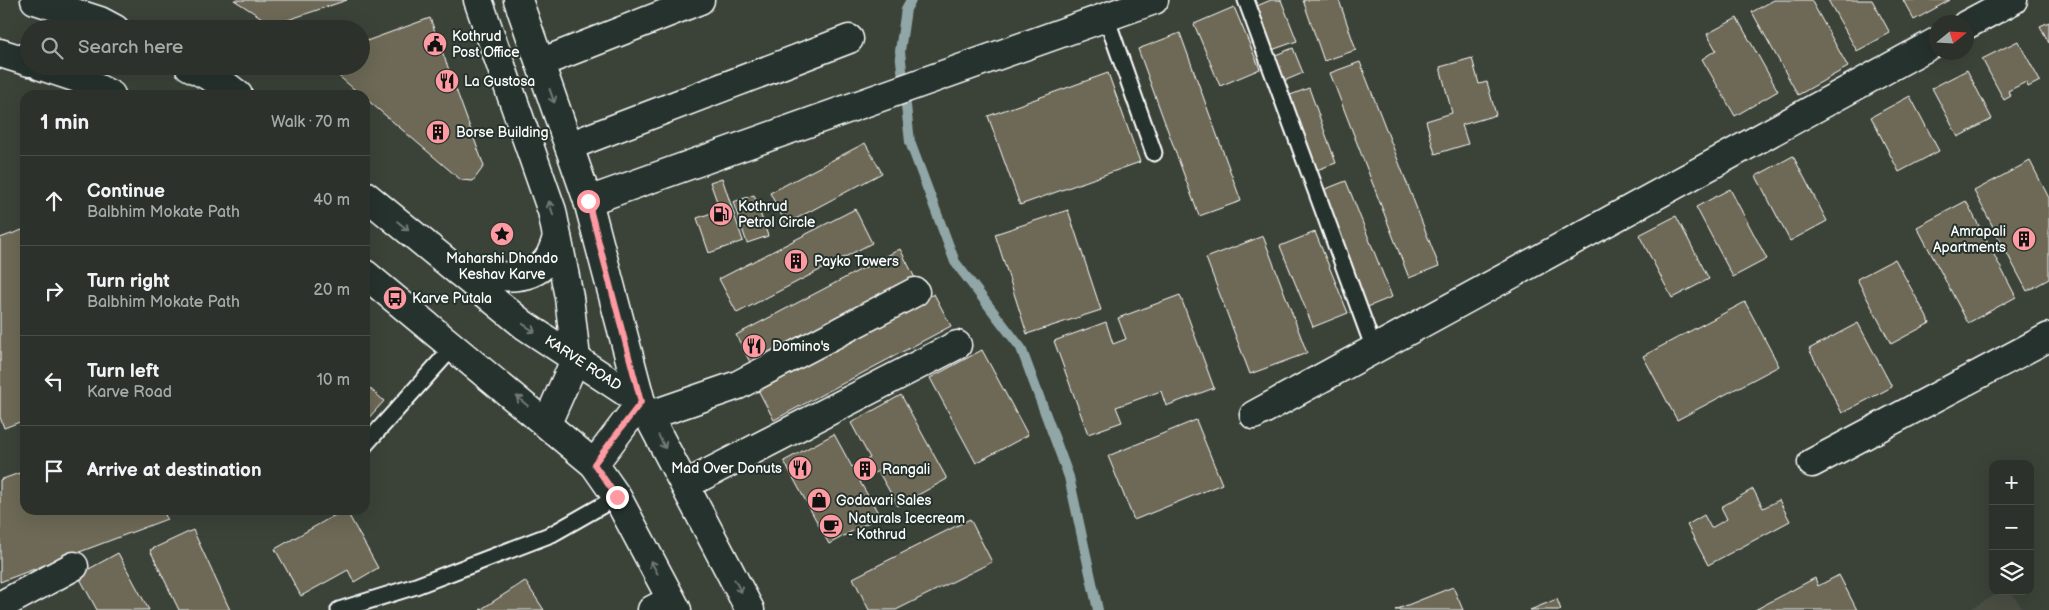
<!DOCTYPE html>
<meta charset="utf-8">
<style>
body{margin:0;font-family:"Balsamiq Sans",sans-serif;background:#343a33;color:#f1f3f6}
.controls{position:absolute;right:15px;bottom:15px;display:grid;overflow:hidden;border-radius:10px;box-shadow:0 5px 20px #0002}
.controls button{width:45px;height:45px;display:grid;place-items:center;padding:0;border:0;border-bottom:1px solid #484d47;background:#2c322b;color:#f1f3f6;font:25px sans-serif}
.compass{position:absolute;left:1929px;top:15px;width:45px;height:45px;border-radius:50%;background:#2c322b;box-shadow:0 5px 20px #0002;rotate:72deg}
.stop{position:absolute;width:15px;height:15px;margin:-11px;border:4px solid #ff9aa2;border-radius:50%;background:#fff}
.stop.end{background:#ff9aa2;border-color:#fff;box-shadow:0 1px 5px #0008}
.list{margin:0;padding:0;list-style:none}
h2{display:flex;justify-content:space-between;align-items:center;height:65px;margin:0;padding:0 20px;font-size:21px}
h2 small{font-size:16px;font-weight:400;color:#a6aaa9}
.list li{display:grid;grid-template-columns:32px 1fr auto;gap:15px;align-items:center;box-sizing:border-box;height:90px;padding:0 20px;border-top:1px solid #484d47}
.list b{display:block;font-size:19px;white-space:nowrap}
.list p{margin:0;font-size:16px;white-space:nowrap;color:#a6aaa9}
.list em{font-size:16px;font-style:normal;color:#a6aaa9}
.icon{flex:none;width:28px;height:28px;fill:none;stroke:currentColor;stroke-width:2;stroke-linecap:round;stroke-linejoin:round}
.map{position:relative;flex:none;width:2049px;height:610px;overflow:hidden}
.search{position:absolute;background:#2c322b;box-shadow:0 5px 20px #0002;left:20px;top:20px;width:350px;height:55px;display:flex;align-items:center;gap:12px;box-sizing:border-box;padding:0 18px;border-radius:28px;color:#a6aaa9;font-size:19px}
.panel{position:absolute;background:#2c322b;box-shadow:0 5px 20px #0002;left:20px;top:90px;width:350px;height:425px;border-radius:15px}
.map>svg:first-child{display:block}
</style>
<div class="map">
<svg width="2049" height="610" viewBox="0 0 2049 610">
<rect width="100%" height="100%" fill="#3b4339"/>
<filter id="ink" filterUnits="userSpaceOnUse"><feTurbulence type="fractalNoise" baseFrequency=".02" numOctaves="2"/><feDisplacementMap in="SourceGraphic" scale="10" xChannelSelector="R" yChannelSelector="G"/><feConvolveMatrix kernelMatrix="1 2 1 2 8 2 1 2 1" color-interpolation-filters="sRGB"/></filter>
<g filter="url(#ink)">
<path fill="#4a4e42" d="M2002 591H2011L2023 610H1969Z"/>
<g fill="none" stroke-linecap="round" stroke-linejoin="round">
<path stroke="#91a7a7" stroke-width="10" d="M911 0 906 9 900 51 910 142 955 262 1021 348 1069 477 1098 610"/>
</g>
<g fill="#6d6956" stroke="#fff">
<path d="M234 0H347L273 25Z"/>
<path d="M1271 0H1281L1297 41 1269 51 1252 8Z"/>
<path d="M1303 0H1339L1356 50 1324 61Z"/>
<path d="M1774 0H1811L1848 67 1798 95 1752 12Z"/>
<path d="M1828 0H1872L1890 33 1857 51Z"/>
<path d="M1903 0H1950L1914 20Z"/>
<path d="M1234 7 1260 69 1220 86 1194 24Z"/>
<path d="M430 18 484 166 473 181 461 180 365 98V95H361L327 66H361V43Z"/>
<path d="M1737 18 1778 91 1735 116 1702 59 1716 50 1707 34Z"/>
<path d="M2049 22V43L2040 26Z"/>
<path d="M1180 33 1241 201 1199 216 1138 49Z"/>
<path d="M2018 41 2040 81 2028 87 2026 82 2008 91 2011 96 2004 100 1982 59Z"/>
<path d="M1293 48 1303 73 1279 83 1268 58Z"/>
<path d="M1472 58 1479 84 1487 82 1496 115 1462 125 1468 144 1435 154 1426 121 1452 113 1440 67Z"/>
<path d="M1360 62 1439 266 1409 278 1330 73Z"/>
<path d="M1967 70 1992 119 1958 137 1932 88Z"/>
<path d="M1108 73 1140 162 1020 205 988 116Z"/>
<path d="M1309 88 1336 163 1311 172 1285 97Z"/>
<path d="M1910 96 1939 151 1899 172 1871 117Z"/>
<path d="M865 143 882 173 786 224 770 193Z"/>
<path d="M1793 156 1827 221 1790 241 1756 176Z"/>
<path d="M2030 161 2049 198V279L2027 291 1974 191Z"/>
<path d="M722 178 743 241 709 253 697 218 720 210 710 182Z"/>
<path d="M1346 181 1392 297 1365 308 1318 192Z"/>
<path d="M1730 189 1767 259 1733 277 1696 207Z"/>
<path d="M754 195 768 236 747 243 733 202Z"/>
<path d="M1966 201 2016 297 1968 323 1917 227Z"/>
<path d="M855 209 872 243 737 313 719 279Z"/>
<path d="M1068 210 1101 310 1027 334 995 234Z"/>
<path d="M1676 216 1709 279 1672 298 1639 235Z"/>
<path d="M25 229V420L4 428 0 417V238Z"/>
<path d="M1315 232 1348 313 1313 327 1280 246Z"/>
<path d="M1263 236 1307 353 1250 374 1206 258Z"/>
<path d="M900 249 916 280 752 366 736 335Z"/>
<path d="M1895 259 1930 323 1891 344 1857 279Z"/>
<path d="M934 294 951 326 774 420 757 388Z"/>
<path d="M1180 295 1214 388 1166 406 1161 391 1116 407 1122 422 1088 434 1054 341 1106 322 1113 344 1126 339 1118 318Z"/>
<path d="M1745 302 1779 366 1677 420 1643 356Z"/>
<path d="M1858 323 1892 387 1842 413 1809 349Z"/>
<path d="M982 350 1028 435 976 463 930 378Z"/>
<path d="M365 384 384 401 365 422Z"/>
<path d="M901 395 947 479 898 506 878 471 860 482 880 516 829 544 784 461 834 434 852 467 870 458 851 423Z"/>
<path d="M1196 420 1222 484 1134 520 1108 456Z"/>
<path d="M25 471V510H163L167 519 0 582V480Z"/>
<path d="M1753 489 1763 508 1779 500 1790 521 1708 565 1687 525 1704 515 1711 528 1727 519 1721 507Z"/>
<path d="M344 510H346L378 568 354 582 348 570 301 596 275 549Z"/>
<path d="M970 519 992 562 896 610H869L853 578Z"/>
<path d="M193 530 230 610H179L150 550Z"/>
<path d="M118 553 149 610H97L78 575Z"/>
<path d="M1839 575 1857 610H1755L1815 578 1818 586Z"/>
<path d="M525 581 544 610H480Z"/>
<path d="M1453 587 1463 610H1395Z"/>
<path d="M1557 599 1561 610H1530Z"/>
</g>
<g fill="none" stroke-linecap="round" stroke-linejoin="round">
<g stroke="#fff" stroke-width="19">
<g id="lane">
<path d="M1246 0 1374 349"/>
<path d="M1106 17 1154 153"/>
<path d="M365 445 454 346"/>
<path d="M339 610 416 586 552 534 617 497"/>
</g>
</g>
<g stroke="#fff" stroke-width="31">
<g id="street">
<path d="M1966 25 2013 0"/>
<path d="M540 63 700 0"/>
<path d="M569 146 849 39"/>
<path d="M588 201 1154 0"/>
<path d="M1254 415 1936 42"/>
<path d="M648 416 738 385 915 292"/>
<path d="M1812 463 2049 337"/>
<path d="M685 485 957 345"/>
<path d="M0 606 74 566"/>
</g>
</g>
<g stroke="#fff" stroke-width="31">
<g id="secondary">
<path d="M478 0 552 211 569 297 576 358 547 423"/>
<path d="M518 0 588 201 641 402 594 464"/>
<path d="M652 610 671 600"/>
</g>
</g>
<g stroke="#fff" stroke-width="31">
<g id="primary">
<path d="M35 0 100 21 115 29"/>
<path d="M0 53 29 62"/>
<path d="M41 66 77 78 111 95"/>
<path d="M189 66 224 84 238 95"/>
<path d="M365 195 524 325 641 402 750 610"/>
<path d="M458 271C486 274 530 287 548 259 552 253 555 244 557 237"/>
<path d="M365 274 594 464 617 497 677 610"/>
</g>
</g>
<use href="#lane" stroke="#26332d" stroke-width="15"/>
<use href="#street" stroke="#26332d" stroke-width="28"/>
<use href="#secondary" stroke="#26332d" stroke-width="28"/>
<use href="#primary" stroke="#26332d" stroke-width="28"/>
</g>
<defs><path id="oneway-shaft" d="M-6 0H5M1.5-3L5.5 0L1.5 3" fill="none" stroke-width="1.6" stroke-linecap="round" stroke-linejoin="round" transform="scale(1.25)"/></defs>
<g stroke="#727a76">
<use href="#oneway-shaft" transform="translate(552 96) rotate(71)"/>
<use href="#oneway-shaft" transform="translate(551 208) rotate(-107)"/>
<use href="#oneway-shaft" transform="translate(403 226) rotate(39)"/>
<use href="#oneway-shaft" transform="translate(529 328) rotate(34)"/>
<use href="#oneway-shaft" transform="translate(522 401) rotate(-140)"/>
<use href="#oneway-shaft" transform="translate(662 442) rotate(62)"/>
<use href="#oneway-shaft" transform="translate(654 567) rotate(-118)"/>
<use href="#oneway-shaft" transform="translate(738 586) rotate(62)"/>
</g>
</g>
<g fill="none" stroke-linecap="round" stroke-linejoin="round" filter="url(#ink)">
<path stroke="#ff9aa2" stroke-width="6" d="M588 201 641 402 594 464 617 497"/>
</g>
<defs>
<g id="civic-disc" transform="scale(1.25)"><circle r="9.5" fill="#ff9aa2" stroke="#26332d"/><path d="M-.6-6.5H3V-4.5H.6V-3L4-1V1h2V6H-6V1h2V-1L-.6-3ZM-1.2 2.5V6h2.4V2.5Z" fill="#111"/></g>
<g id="restaurant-disc" transform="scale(1.25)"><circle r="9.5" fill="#ff9aa2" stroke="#26332d"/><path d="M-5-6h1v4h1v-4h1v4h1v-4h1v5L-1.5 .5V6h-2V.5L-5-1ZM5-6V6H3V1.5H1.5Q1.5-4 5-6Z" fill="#111"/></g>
<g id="building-disc" transform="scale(1.25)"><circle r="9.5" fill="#ff9aa2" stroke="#26332d"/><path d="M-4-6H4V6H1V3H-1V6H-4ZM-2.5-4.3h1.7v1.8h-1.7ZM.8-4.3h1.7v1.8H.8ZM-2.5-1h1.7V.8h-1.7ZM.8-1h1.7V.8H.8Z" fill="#111"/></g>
<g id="fuel-disc" transform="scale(1.25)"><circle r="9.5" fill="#ff9aa2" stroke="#26332d"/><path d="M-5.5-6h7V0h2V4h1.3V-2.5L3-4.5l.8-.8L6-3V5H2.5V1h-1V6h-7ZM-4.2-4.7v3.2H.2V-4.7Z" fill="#111"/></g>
<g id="sight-disc" transform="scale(1.25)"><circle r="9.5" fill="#ff9aa2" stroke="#26332d"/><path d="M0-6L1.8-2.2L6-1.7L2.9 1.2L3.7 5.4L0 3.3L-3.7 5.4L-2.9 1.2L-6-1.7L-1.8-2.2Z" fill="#111"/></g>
<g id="bus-disc" transform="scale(1.25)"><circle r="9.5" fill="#ff9aa2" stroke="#26332d"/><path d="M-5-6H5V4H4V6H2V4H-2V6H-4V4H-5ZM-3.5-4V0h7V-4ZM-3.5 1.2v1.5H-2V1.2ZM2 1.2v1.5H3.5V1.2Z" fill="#111"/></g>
<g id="shop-disc" transform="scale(1.25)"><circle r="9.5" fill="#ff9aa2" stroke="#26332d"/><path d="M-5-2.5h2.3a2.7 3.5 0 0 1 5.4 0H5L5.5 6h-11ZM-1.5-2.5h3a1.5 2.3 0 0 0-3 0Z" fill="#111"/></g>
<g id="cafe-disc" transform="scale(1.25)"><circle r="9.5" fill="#ff9aa2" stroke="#26332d"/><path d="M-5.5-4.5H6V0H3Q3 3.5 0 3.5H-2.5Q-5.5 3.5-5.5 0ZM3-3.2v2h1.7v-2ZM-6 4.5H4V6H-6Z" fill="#111"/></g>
</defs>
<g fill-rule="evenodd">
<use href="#civic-disc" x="435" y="44"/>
<use href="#restaurant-disc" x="447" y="81"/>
<use href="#building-disc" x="438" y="132"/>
<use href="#fuel-disc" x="721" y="214"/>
<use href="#sight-disc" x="502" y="234"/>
<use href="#building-disc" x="2024" y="239"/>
<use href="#building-disc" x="796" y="261"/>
<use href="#bus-disc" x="395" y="298"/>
<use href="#restaurant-disc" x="754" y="346"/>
<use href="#restaurant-disc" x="800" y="468"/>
<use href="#building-disc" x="865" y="469"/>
<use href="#shop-disc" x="819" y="500"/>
<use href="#cafe-disc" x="831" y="526"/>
</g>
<g text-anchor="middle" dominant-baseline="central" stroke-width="4" stroke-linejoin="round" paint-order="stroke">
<g font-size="14" fill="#fff" stroke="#26332d" text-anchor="start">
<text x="452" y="36">Kothrud<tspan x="452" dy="16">Post Office</tspan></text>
<text x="464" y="81">La Gustosa</text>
<text x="456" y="132">Borse Building</text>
<text x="738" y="206">Kothrud<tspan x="738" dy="16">Petrol Circle</tspan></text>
<text x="2006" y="231" text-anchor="end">Amrapali<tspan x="2006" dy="16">Apartments</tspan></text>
<text x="502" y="258" text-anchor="middle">Maharshi Dhondo<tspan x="502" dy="16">Keshav Karve</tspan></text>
<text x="814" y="261">Payko Towers</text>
<text x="412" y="298">Karve Putala</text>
<text x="772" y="346">Domino's</text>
<text x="782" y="468" text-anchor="end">Mad Over Donuts</text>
<text x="882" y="469">Rangali</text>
<text x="836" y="500">Godavari Sales</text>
<text x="848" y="518">Naturals Icecream<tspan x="848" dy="16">- Kothrud</tspan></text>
</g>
<g font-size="14" fill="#fff" stroke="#26332d">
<text transform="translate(583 363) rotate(33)">KARVE ROAD</text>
</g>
</g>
</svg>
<div class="controls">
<button>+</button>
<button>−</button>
<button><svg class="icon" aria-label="layers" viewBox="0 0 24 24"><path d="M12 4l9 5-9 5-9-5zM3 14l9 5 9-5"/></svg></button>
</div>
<svg class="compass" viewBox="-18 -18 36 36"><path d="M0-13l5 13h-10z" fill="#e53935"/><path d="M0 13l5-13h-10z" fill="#a6aaa9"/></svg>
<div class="stop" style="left:588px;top:201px"></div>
<div class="stop end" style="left:617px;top:497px"></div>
<div class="search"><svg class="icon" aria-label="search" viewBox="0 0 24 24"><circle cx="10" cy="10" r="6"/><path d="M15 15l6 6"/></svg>Search here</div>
<section class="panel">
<h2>1 min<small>Walk · 70 m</small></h2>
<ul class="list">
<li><svg class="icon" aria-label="ahead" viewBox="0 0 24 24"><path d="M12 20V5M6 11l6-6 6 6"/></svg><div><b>Continue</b><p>Balbhim Mokate Path</p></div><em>40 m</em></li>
<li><svg class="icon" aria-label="right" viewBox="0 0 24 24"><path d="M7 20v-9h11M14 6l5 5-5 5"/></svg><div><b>Turn right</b><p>Balbhim Mokate Path</p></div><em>20 m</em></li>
<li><svg class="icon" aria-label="left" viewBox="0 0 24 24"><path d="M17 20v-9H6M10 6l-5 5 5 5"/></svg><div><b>Turn left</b><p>Karve Road</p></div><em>10 m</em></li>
<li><svg class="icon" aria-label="arrive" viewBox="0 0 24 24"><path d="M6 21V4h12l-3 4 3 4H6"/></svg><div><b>Arrive at destination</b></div></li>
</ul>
</section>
</div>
